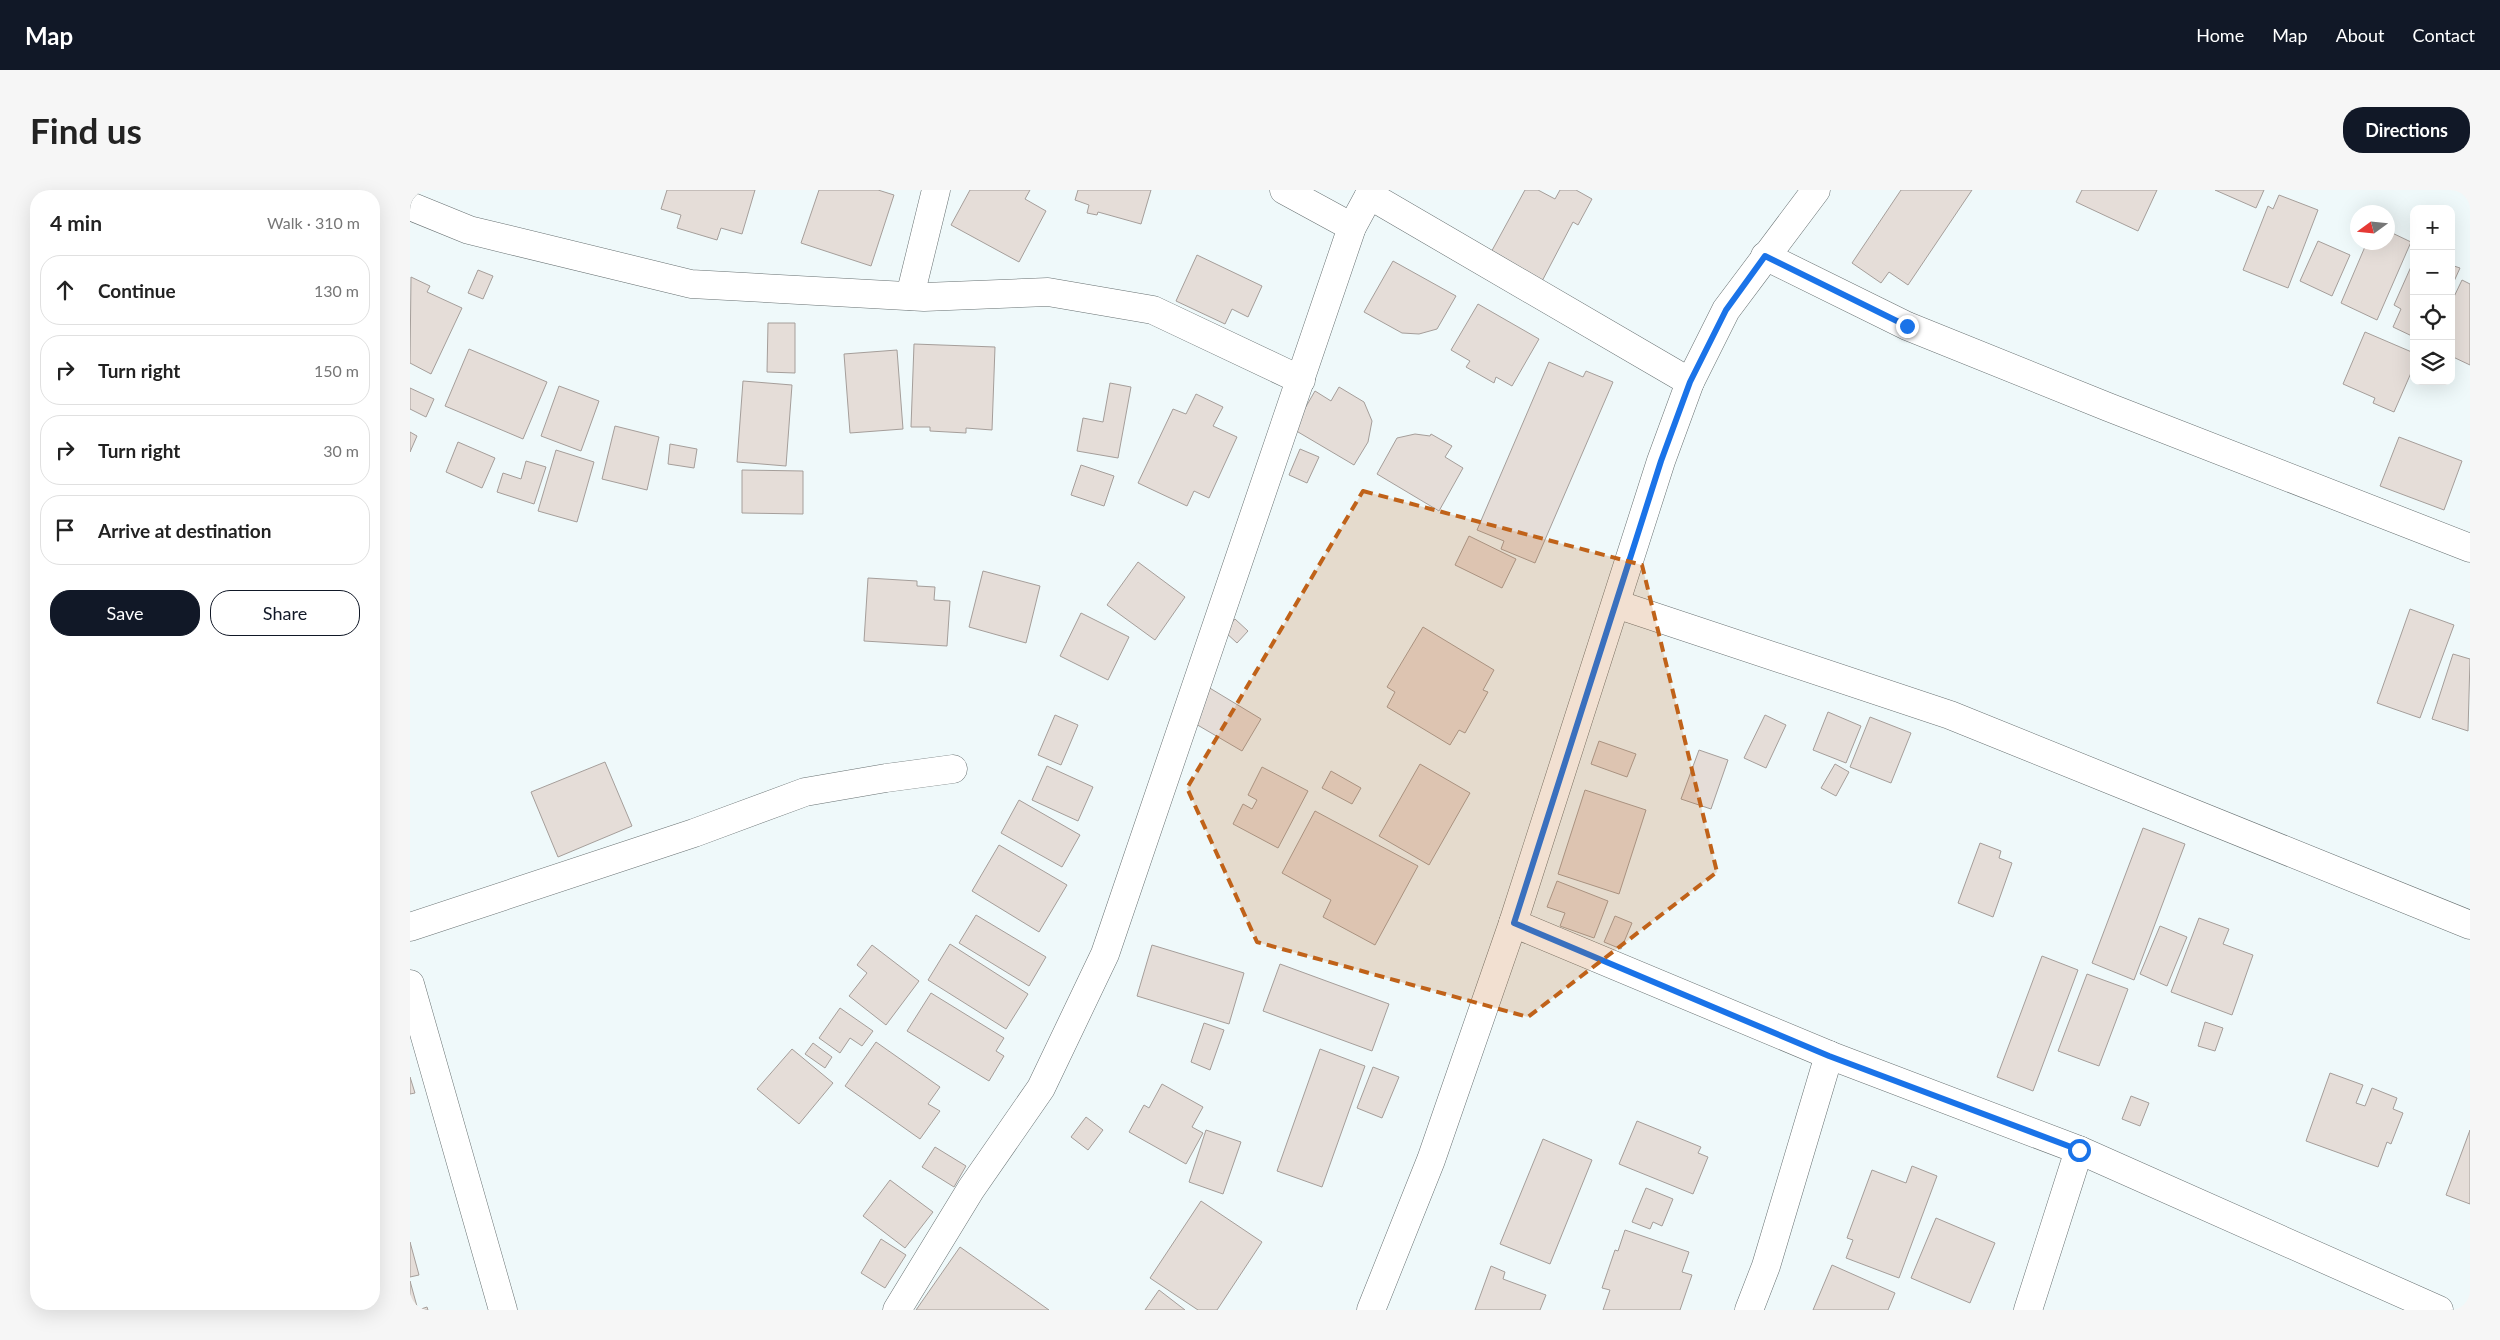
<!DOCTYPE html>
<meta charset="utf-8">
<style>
body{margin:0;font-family:Lato,sans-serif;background:#f6f6f6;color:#222}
.controls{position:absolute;right:15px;top:15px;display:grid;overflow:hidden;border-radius:10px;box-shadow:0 5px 20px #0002}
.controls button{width:45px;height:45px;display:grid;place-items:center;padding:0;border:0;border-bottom:1px solid #e0e0e0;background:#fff;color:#222;font:25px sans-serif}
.compass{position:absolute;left:1940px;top:15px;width:45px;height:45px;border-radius:50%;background:#fff;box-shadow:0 5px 20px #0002;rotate:255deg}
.stop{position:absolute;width:15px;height:15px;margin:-11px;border:4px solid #1a73e8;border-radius:50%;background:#fff}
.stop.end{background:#1a73e8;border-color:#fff;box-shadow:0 1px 5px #0008}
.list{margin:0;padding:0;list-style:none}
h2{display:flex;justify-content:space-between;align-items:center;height:65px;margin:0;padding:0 20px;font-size:21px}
h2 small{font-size:16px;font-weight:400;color:#767676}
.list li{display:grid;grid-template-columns:32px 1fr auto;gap:15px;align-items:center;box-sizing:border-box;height:70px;margin:0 10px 10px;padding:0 10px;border:1px solid #e0e0e0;border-radius:20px}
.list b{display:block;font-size:19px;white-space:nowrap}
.list em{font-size:16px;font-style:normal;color:#767676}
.actions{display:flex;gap:10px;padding:15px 20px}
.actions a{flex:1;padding:11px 0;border:1px solid #111827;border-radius:20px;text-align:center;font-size:18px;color:#111827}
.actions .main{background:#111827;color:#fff}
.icon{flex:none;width:28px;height:28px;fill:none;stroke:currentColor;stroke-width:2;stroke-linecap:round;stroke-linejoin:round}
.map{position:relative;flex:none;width:2060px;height:1120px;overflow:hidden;border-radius:20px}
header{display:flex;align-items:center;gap:30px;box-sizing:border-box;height:70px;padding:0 25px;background:#111827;color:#fff}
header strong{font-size:24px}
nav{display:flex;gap:28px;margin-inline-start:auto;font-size:18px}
.intro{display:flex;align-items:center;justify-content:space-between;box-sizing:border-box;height:120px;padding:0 30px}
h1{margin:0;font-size:35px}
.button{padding:12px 22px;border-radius:20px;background:#111827;color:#fff;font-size:18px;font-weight:700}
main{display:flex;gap:30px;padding:0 30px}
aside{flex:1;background:#fff;border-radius:20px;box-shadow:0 5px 20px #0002}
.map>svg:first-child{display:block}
</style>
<header>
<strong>Map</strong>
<nav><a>Home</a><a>Map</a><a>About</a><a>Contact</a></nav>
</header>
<div class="intro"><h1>Find us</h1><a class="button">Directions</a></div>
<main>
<aside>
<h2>4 min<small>Walk · 310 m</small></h2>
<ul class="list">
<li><svg class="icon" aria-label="ahead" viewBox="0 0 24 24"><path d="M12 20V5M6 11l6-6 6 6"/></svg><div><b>Continue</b></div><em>130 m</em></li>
<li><svg class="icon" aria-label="right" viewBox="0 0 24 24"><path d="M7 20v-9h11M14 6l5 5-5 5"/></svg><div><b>Turn right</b></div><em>150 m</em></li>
<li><svg class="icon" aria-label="right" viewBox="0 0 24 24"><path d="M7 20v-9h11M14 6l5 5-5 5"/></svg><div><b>Turn right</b></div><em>30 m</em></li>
<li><svg class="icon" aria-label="arrive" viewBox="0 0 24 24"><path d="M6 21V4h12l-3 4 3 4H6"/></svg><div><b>Arrive at destination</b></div></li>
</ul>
<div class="actions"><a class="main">Save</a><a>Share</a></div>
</aside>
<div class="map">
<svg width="2060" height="1120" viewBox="0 0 2060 1120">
<rect width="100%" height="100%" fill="#eff9fa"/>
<g fill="#e5ddd8" stroke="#a59e9a">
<path d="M257 0H345L332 44 311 38 307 50 267 38 271 25 251 19Z"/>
<path d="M409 0H468L484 5 461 76 391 53Z"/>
<path d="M560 0H620L615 9 636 21 609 72 541 35Z"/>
<path d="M668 0H741L731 34 688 22 687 25 677 23 679 15 665 10Z"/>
<path d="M1115 0H1128L1145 9 1150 0H1166L1182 9 1168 35 1163 32 1130 95 1079 66Z"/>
<path d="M1491 0H1562L1498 95 1479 82 1471 93 1442 73Z"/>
<path d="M1672 0H1747L1728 41 1666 12Z"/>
<path d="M1805 0H1854L1846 18Z"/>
<path d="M1869 5 1908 20 1878 98 1833 80 1858 16 1863 19Z"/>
<path d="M1978 41 2001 52 1967 130 1931 113 1957 52H1978Z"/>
<path d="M1908 51 1940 65 1922 106 1890 91Z"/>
<path d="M787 65 852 96 838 127 822 119 815 134 766 111Z"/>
<path d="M2004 70V147L1983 137 1991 119 1984 115Z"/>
<path d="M983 71 1046 106 1027 139 1009 144 992 143 954 122Z"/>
<path d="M2041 75 2050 78 2041 98Z"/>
<path d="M68 80 83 86 73 109 58 103Z"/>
<path d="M1 87 20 96 17 102 52 118 21 184 0 173Z"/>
<path d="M2052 90 2060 94V175L2041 166V113Z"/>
<path d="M1068 114 1129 149 1102 196 1086 187 1084 193 1056 177 1060 171 1041 160Z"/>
<path d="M358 133H385V183L357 182Z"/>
<path d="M1955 142 2004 163V176L1984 222 1963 213 1965 208 1933 194Z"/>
<path d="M504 154 585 157 582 240 556 238V243L520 241V237H501Z"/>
<path d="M59 159 137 192 113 249 35 216Z"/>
<path d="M487 160 493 239 440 243 434 164Z"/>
<path d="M1139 172 1173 187 1176 181 1203 192 1125 373 1091 359 1094 351 1067 340Z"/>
<path d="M333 191 382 195 376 276 327 272Z"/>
<path d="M700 193 721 197 708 268 667 261 673 228 693 232Z"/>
<path d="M149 196 189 211 171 261 131 246Z"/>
<path d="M929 197 954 212 962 231 958 252 944 275 883 239 905 201 921 211Z"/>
<path d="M0 198 24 209 16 227 0 219Z"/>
<path d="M786 204 813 217 803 236 827 247 799 308 784 301 777 316 728 293 763 219 776 224Z"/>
<path d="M205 236 249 247 237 300 192 289Z"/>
<path d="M0 242 7 246 0 262Z"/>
<path d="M1005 244 1020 246 1021 244 1042 256 1035 267 1053 278 1029 321 967 284 987 248Z"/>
<path d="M1989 247 2052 271 2034 320 1970 296Z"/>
<path d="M48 252 85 268 72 298 36 282Z"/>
<path d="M260 254 287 259 284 278 258 274Z"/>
<path d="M890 259 909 267 897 293 879 285Z"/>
<path d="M146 260 184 272 167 332 128 321Z"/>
<path d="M116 271 136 277 124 314 87 302 93 283 111 289Z"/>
<path d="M671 275 704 286 694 316 661 305Z"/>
<path d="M332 280 393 281V324L332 323Z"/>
<path d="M1059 346 1106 369 1092 398 1045 375Z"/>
<path d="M728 372 775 407 745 450 697 415Z"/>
<path d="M573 381 630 396 616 453 559 437Z"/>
<path d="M458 388 507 391V396L525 397 524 410 540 411 537 456 454 451Z"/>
<path d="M2000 419 2044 435 2010 528 1967 513Z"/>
<path d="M671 423 719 447 698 490 650 466Z"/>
<path d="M825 429 838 441 827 453 814 441Z"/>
<path d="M1013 437 1084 480 1073 500 1078 502 1055 543 1049 540 1040 555 977 517 985 502 977 497Z"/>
<path d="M2043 464 2060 469 2058 541 2022 529Z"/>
<path d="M798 497 851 529 832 561 779 530Z"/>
<path d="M1418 522 1451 536 1436 573 1403 560Z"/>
<path d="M645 525 668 535 651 575 628 565Z"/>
<path d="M1355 525 1376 535 1356 578 1334 568Z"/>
<path d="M1460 527 1501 543 1481 593 1440 577Z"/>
<path d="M1189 551 1226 564 1217 587 1181 574Z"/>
<path d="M1289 560 1318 570 1301 619 1271 609Z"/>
<path d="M195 572 222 636 148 667 121 602Z"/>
<path d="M1010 574 1060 603 1019 675 969 646Z"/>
<path d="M1425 574 1439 582 1426 606 1411 598Z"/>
<path d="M637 576 683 597 668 631 622 610Z"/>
<path d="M852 577 898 601 868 658 823 634 833 614 842 619 847 610 838 605Z"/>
<path d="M921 581 951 598 942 614 912 598Z"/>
<path d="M1175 600 1236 620 1209 704 1148 684Z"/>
<path d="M609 610 670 645 652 677 591 643Z"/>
<path d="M905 621 1008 676 965 755 913 727 921 710 872 683Z"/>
<path d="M1733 638 1775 654 1724 790 1682 773Z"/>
<path d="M1570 653 1591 661 1589 668 1602 673 1583 727 1548 713Z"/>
<path d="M589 655 657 695 629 742 562 701Z"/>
<path d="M1147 691 1198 711 1184 748 1150 736 1155 723 1137 717Z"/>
<path d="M566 725 636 767 619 796 549 753Z"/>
<path d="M1205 726 1222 733 1211 759 1194 752Z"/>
<path d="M1789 728 1819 739 1813 754 1843 765 1822 825 1761 802Z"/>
<path d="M1750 736 1777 747 1757 796 1730 784Z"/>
<path d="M540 754 618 804 596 839 518 790Z"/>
<path d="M462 755 509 791 476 835 439 806 457 783 447 775Z"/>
<path d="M742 755 834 783 819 834 727 806Z"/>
<path d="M1632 766 1668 780 1623 901 1587 887Z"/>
<path d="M870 774 979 814 962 861 853 821Z"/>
<path d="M1677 784 1718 799 1689 876 1648 861Z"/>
<path d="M521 803 594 848 586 861 594 866 579 891 497 841Z"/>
<path d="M430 818 463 841 452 856 440 848 430 863 409 848Z"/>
<path d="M1795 832 1813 838 1805 861 1788 856Z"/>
<path d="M794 833 814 840 800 880 781 872Z"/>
<path d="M466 852 530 897 518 914 530 921 510 949 435 896Z"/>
<path d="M403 853 422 867 415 878 395 864Z"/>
<path d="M382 859 423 893 389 934 347 899Z"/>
<path d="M910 859 955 876 912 997 867 981Z"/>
<path d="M963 877 989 887 972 928 947 918Z"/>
<path d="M1920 883 1953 895 1946 913 1955 916 1962 898 1987 908 1983 919 1993 923 1981 954 1977 952 1968 977 1896 951Z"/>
<path d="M0 887 5 903 0 904Z"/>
<path d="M752 894 793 917 782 937 793 943 776 974 719 942 734 915 739 918Z"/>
<path d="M1721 906 1739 913 1730 936 1712 929Z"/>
<path d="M676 927 693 940 678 960 661 947Z"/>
<path d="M1227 931 1291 957 1288 963 1298 967 1283 1004 1209 974Z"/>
<path d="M796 940 831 952 813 1004 779 992Z"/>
<path d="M2060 940V1014L2036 1005Z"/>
<path d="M1133 949 1182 970 1140 1074 1090 1054Z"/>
<path d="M525 957 556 976 544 997 512 977Z"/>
<path d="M1502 976 1527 986 1489 1088 1436 1068 1443 1050 1437 1048 1462 980 1496 993Z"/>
<path d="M480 990 523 1022 495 1058 453 1026Z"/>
<path d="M1236 998 1263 1009 1252 1036 1243 1032 1240 1039 1222 1032Z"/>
<path d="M791 1011 852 1052 807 1120H788L740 1088Z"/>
<path d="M1526 1028 1585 1053 1560 1113 1501 1088Z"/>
<path d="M1215 1040 1279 1062 1272 1082 1282 1085 1270 1120H1193L1200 1100 1192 1098 1205 1060 1208 1061Z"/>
<path d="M471 1049 496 1065 475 1098 451 1083Z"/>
<path d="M0 1052 9 1085 0 1087Z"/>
<path d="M550 1057 639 1120H506Z"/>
<path d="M1422 1075 1485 1103 1478 1120H1403Z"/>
<path d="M1081 1076 1095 1082 1093 1089 1136 1105 1130 1120H1065Z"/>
<path d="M0 1091 8 1120 17 1117 18 1120H0Z"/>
<path d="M749 1100 775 1120H735Z"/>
</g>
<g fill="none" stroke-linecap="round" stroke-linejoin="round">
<g stroke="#687172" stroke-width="29">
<g id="minor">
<path d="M874 0 942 37"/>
<path d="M959 5 1280 192"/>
<path d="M0 16 59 40 281 94 514 107 638 102 743 120 891 190"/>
<path d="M1355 66 1497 136 1698 217 2060 358"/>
<path d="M500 106 526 0"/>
<path d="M1206 414 1540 525 2060 735"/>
<path d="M1103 733 1419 865 1669 960 2029 1120"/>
<path d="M0 737 284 643 395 602 476 588 543 579"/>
<path d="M0 794 93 1120"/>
<path d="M487 1120 561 999 631 898 695 764 942 37 962 0"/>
<path d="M961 1120 1021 970 1103 733 1251 271 1280 192 1316 120 1406 0"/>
<path d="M1339 1120 1356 1076 1419 865"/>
<path d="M1618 1120 1669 960"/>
</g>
</g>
<use href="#minor" stroke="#fff" stroke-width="28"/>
</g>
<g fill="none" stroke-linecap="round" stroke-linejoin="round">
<path stroke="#1a73e8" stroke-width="6" d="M1497 136 1355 66 1316 120 1280 192 1251 271 1104 733 1419 866 1669 960"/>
</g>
<path fill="#c06219" fill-opacity="0.2" stroke="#c06219" stroke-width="4" stroke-dasharray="10 6" stroke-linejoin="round" d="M953 301 1232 375 1307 682 1118 827 847 752 777 598Z"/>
</svg>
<div class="controls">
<button>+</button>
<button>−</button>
<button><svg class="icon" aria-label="locate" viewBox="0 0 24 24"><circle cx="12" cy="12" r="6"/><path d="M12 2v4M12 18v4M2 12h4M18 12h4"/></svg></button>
<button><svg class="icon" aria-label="layers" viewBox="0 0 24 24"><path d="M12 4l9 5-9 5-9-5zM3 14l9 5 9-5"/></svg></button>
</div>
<svg class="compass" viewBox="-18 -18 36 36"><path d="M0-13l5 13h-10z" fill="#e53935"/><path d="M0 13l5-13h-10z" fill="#767676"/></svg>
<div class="stop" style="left:1669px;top:960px"></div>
<div class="stop end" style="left:1497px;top:136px"></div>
</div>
</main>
